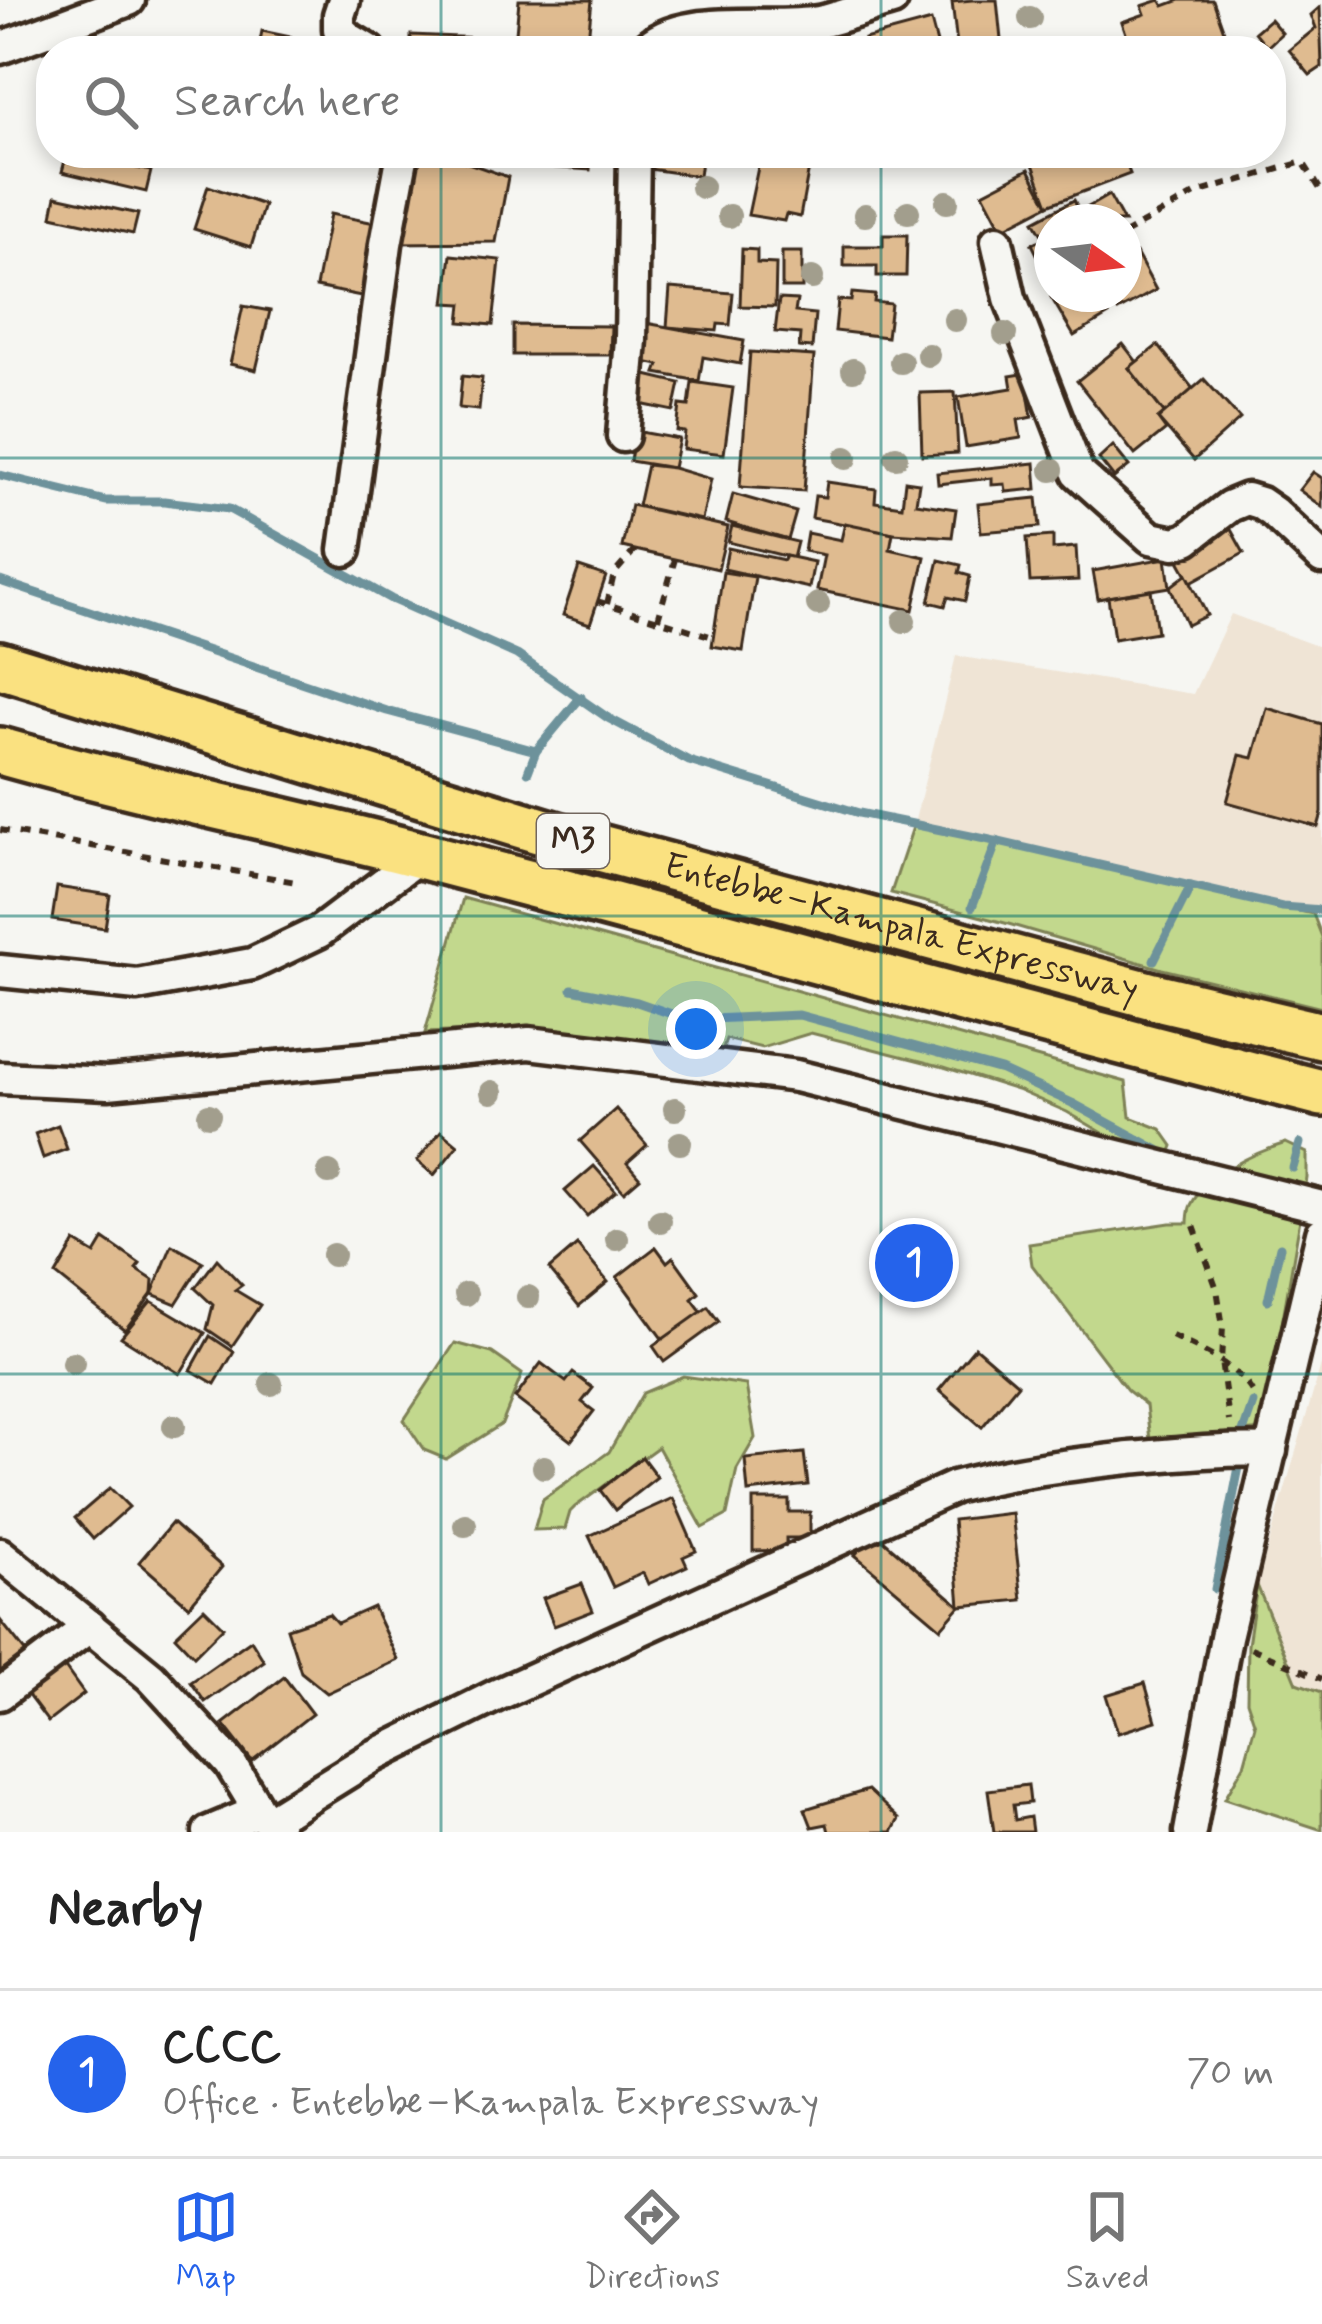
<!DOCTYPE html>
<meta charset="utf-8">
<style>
body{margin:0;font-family:Mynerve,sans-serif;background:#f6f6f6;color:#222}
.compass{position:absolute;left:1034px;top:204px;width:108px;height:108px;border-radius:50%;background:#fff;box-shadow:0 6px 18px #0003;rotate:104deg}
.you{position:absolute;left:696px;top:1029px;width:42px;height:42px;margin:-30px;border:9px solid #fff;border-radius:50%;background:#1a73e8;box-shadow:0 0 0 18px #1a73e833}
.badge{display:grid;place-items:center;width:78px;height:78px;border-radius:50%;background:#2563eb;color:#fff;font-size:39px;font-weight:700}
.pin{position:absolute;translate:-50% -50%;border:6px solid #fff;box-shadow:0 3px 12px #0006}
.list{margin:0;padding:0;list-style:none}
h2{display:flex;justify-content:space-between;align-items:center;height:156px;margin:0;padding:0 48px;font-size:51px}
h2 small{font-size:39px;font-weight:400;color:#767676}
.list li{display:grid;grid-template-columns:78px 1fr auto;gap:36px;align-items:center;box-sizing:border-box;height:168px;padding:0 48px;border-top:3px solid #e0e0e0}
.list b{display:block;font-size:45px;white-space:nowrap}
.list p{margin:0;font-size:39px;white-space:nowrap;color:#767676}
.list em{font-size:39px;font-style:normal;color:#767676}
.icon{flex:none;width:66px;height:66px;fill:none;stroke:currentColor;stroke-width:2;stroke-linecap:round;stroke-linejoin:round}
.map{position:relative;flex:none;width:1322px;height:1832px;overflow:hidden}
.search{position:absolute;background:#fff;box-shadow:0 6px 18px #0003;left:36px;right:36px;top:36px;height:132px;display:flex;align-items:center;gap:30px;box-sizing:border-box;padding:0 42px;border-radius:48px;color:#767676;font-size:45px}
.sheet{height:324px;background:#fff}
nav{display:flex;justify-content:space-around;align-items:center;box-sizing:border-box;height:168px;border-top:3px solid #e0e0e0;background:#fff;font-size:33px;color:#767676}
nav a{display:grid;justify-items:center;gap:6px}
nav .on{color:#2563eb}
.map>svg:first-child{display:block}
</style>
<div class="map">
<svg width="1322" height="1832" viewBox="0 0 1322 1832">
<rect width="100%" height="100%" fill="#f6f6f2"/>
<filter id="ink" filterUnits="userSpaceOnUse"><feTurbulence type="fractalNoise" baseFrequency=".00833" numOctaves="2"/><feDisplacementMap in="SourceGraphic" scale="24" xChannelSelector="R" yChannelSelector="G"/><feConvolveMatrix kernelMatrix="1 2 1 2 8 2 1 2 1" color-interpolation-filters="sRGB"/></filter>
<g filter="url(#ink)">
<g fill="#efe4d5">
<path d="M1231 614 1322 648V916L914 824 956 656 1193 694Z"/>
<path d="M1322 1362V1692L1297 1683 1257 1585Z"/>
</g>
<g fill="#c2d88d" stroke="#7e8156" stroke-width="3">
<path d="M914 824 1313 914 1322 937V1008L1162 969 1005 923 891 893Z"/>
<path d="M463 898 1126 1082 1130 1117 1161 1129 1173 1146 1169 1156 1153 1162 1067 1112 1017 1090 944 1067 811 1033 762 1048 726 1039 719 1060 518 1029 425 1033Z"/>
<path d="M1286 1143 1307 1153V1178L1264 1430 1150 1440 1146 1405 1127 1390 1032 1265 1029 1244 1170 1223H1188C1188 1219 1189 1208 1191 1205 1206 1175 1256 1152 1286 1143Z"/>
<path d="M455 1343 492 1353 522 1374 502 1424 446 1459 424 1450 404 1420Z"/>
<path d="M683 1376 746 1385 755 1438 737 1469 727 1515 703 1528 658 1447 575 1507 570 1512 565 1529 534 1530 543 1499 609 1452 643 1393Z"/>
<path d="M1257 1585 1297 1683 1322 1692V1830L1225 1798 1244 1765 1255 1725 1247 1701 1248 1645Z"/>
</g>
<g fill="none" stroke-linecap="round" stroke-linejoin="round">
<g stroke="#6d929b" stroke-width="9">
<path d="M0 475 106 501H164L229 509 391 599 517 655 608 718 689 761 859 813 990 840 1282 907 1322 910"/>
<path d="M0 581 387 711 536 751"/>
<path d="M528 772 536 751 581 697"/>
<path d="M972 907 997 841"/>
<path d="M1154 960 1191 886"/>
<path d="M572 989 637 1002 689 1020 799 1015 1001 1070 1072 1103 1169 1156"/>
<path d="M1293 1168 1300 1143"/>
<path d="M1268 1300 1280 1247"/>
<path d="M1243 1432 1253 1403"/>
<path d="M1215 1589 1240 1462"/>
</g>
</g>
<g fill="#dfbb90" stroke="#3b2a1e" stroke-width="3">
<path d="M519 0H592L587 50 515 44Z"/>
<path d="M972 0H997L1001 40 957 45 952 2Z"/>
<path d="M1160 0 1164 6 1180 0H1213L1225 34 1176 51H1132L1122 22 1145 14 1142 6Z"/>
<path d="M1320 7 1322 67 1310 75 1289 50 1316 28 1311 15Z"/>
<path d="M1270 19 1282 33 1267 47 1255 32Z"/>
<path d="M931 21 939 51H921L920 46 909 51H856L867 48 864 39Z"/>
<path d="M262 31 309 41 307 51H258Z"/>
<path d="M411 35 481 38 480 51H411Z"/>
<path d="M67 153 151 171 146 192 62 172Z"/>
<path d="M410 153H440L508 177 496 242 397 243Z"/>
<path d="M547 153H591L590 170 546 167Z"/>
<path d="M650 153H702L699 176 649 169Z"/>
<path d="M761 153 810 162 800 217 786 214 784 221 748 215Z"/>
<path d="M1063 153H1122L1130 174 1048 205 1033 164Z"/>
<path d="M1029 169 1048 205 1002 229 983 193Z"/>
<path d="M208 186 264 205 251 247 194 229Z"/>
<path d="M1109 195 1124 222H1090L1083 210Z"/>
<path d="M56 196 138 214 133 234 52 216Z"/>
<path d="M1074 200 1085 222H1052V266L1045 270 1032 244 1044 238 1034 221Z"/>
<path d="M330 214 380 224 366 297 316 287Z"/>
<path d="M883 235H907L906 276H877V266H844V246H883Z"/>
<path d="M742 249 757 250V263L776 264 775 307 740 306Z"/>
<rect x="782" y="252" width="20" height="36"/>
<path d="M1136 253 1156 290 1118 311 1109 294H1124V260Z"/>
<path d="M451 255 500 260 493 325 460 322 462 304 445 303Z"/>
<path d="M670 288 733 293 730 325 718 324 717 331 667 327Z"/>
<path d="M852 293 875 295 874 302 891 304 887 337 835 331 838 300 851 301Z"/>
<path d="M1057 294H1097L1109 315 1074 336 1051 297Z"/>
<path d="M779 299 797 300 795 312 815 314 812 348 799 347 800 334 775 332Z"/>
<path d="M243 306 270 311 256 370 230 364Z"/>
<path d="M646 323 744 341 740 364 703 357 699 381 656 373 659 365 639 361Z"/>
<path d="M513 325 611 326 610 355H513Z"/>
<path d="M1123 344 1137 362 1129 368 1165 414 1158 419 1166 430 1135 455 1077 381Z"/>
<path d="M1158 345 1194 390 1165 414 1129 368Z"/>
<path d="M750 352 814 356 804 491 740 487Z"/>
<path d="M1034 372 1036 386 1027 387 1032 417 1018 420 1021 438 966 447 958 397 1012 388 1010 376Z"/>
<path d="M646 375 680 383 674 411 640 404Z"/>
<path d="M462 376 482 378 479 410 459 408Z"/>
<path d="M1204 379 1240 419 1194 460 1158 419Z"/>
<path d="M692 382 733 388 724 454 683 449 685 432 677 431 680 405 689 406Z"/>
<path d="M955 392 958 453 922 455 920 393Z"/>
<path d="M635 431 679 439 673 468 630 461Z"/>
<path d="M1113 446 1129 466 1114 478 1099 459Z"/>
<path d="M1035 463 1037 489 1006 492 1005 484 992 485V478L938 484 937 473Z"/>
<path d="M647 465 673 468 711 479 702 520 638 506Z"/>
<path d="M1313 472 1322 478V507L1299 490Z"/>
<path d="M905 481 919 483 916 503 956 509 952 537 893 533 812 518 815 496 825 497 827 482 876 489 875 502 902 506Z"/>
<path d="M733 494 796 512 788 540 726 522Z"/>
<path d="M1037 498 1040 527 981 532 978 504Z"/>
<path d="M631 505 728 527 718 569 622 547Z"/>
<path d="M845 523 893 533 890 549 925 557 913 610 817 590 824 555 804 551 807 533 841 540Z"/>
<path d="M732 526 797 542 793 558 728 542Z"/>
<path d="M1229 526 1244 553 1191 582 1176 555Z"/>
<path d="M1053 536V549L1076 547 1078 580 1030 582 1027 538Z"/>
<path d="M728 548 784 560 786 556 814 562 809 588 724 569Z"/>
<path d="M1166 558 1170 587 1098 599 1093 571Z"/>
<path d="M939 560 961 565 959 573 970 576 965 601 948 597 945 606 929 602Z"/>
<path d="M579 567 606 576 590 624 563 615Z"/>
<path d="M723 572 755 577 743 651 712 646Z"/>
<path d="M1187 574 1207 615 1187 625 1170 587Z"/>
<path d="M1151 590 1157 632 1114 639 1108 597Z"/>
<path d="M1267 708 1322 724V813L1318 827 1227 802 1240 755 1253 758Z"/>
<path d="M57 887 110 895 105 928 52 920Z"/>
<path d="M616 1109 647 1145 627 1163 640 1178 624 1192 580 1141Z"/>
<path d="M58 1125 67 1149 43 1158 35 1134Z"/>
<path d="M441 1131 458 1145 434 1175 417 1161Z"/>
<path d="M594 1166 616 1191 587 1216 565 1191Z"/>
<path d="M104 1239 140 1264 136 1269 153 1280 152 1294 125 1330 56 1275 75 1242 95 1254Z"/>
<path d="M172 1245 203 1262 176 1304 152 1294Z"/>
<path d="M577 1245 608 1282 579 1306 549 1269Z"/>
<path d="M656 1247 667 1262 673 1257 699 1293 692 1299 702 1312 663 1340 617 1277Z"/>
<path d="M217 1259 242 1285 235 1290 260 1305 232 1346 207 1329 213 1305 195 1288Z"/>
<path d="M151 1301 205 1333 180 1374 121 1337Z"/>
<path d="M708 1307 719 1322 664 1362 653 1346Z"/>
<path d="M210 1336 234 1352 215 1384 191 1370Z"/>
<path d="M975 1347 1018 1384 982 1427 939 1390Z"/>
<path d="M541 1363 566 1382 573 1373 593 1388 582 1402 594 1411 571 1441 515 1398Z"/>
<path d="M804 1453 808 1485 748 1492 745 1459Z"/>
<path d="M642 1457 657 1477 615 1510 600 1490Z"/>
<path d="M110 1488 129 1507 93 1539 75 1518Z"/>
<path d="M673 1498 696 1551 683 1557 687 1566 648 1584 643 1573 613 1587 589 1536Z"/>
<path d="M753 1500H789V1512H810V1538H786V1550L753 1551Z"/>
<path d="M1012 1513 1022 1600 960 1606 953 1520Z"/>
<path d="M172 1523 222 1567 189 1606 139 1562Z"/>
<path d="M874 1532 960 1606 941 1628 855 1555Z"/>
<path d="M582 1584 593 1611 554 1626 543 1598Z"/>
<path d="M373 1607 398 1660 327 1693 301 1672 287 1628 329 1614 337 1623Z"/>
<path d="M204 1608 223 1627 194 1656 175 1636Z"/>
<path d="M0 1620 27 1654 13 1665 17 1671 0 1685Z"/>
<path d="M251 1640 264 1661 205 1702 191 1682Z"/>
<path d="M64 1666 84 1694 48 1722 27 1694Z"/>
<path d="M284 1677 312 1714 252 1761 223 1724Z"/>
<path d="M1145 1683 1156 1721 1118 1733 1106 1695Z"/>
<path d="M1028 1785 1030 1803 1013 1805 1015 1820 1030 1817 1032 1832H994L988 1790Z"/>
<path d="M868 1790 899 1819 892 1832H829L827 1824 812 1827 805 1809Z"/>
</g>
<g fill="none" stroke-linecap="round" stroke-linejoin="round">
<g stroke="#3b2a1e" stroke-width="39">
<g id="minor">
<path d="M344 0 339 15V29L350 39 370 51"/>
<path d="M0 48 129 0"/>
<path d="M644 51C679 12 770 31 819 22 840 18 870 6 892 0"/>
<path d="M997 241 1010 298 1078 473 1151 538 1175 543 1187 539 1230 506 1247 499 1260 503 1273 512 1322 558"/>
<path d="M623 436 631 340 634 153"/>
<path d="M345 550 386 244 403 153"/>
<path d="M0 971 137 985 252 964 319 932 421 855"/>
<path d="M0 1078 108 1083 529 1043 796 1076 1322 1207"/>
<path d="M0 1554 151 1677 230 1763 259 1811 277 1832"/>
<path d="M0 1694 90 1626"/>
<path d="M269 1821 374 1756 497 1695 954 1487C1013 1471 1069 1465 1130 1458 1177 1454 1223 1449 1271 1451"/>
<path d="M209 1832 259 1811"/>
<path d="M1190 1832 1226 1637 1322 1233"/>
</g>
</g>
<g stroke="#3b2a1e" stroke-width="54">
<g id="highway">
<path id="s1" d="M0 665 581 843 1153 996 1322 1036"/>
<path d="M0 751C140 791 283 819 424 856 724 934 1022 1017 1322 1093"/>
</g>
</g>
<g stroke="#3b2a1e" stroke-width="6" stroke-dasharray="9 9" stroke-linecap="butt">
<path d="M1124 234 1197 193 1303 162 1322 192"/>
<path d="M597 601 713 637"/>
<path d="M607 604 614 574 635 550"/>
<path d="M658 619 675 559"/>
<path d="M0 830 296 882"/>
<path d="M1194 1226 1217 1289 1223 1327 1221 1361 1229 1421"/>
<path d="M1172 1336C1202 1351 1235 1364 1253 1393"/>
<path d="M1251 1648 1322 1679"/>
</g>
<use href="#minor" stroke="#f6f6f2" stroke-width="30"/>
<use href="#highway" stroke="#fae180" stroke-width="45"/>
</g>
<g fill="#a29e8d">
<circle cx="1030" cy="18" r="12"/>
<circle cx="702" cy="187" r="12"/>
<circle cx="947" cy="202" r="12"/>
<circle cx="908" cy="212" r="12"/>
<circle cx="865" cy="215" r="12"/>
<circle cx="729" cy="216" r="12"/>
<circle cx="812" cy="278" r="12"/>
<circle cx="955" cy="320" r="12"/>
<circle cx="1005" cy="334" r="12"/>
<circle cx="928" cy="355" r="12"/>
<circle cx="901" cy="362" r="12"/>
<circle cx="853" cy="370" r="12"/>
<circle cx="896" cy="457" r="12"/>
<circle cx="846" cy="458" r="12"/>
<circle cx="1052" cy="470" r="12"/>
<circle cx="818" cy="604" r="12"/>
<circle cx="904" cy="621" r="12"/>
<circle cx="492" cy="1092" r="12"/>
<circle cx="675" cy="1109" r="12"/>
<circle cx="209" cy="1115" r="12"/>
<circle cx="680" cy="1143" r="12"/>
<circle cx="329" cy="1173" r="12"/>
<circle cx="660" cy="1221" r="12"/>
<circle cx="617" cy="1239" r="12"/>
<circle cx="333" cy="1255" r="12"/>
<circle cx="466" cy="1294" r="12"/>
<circle cx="528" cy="1297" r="12"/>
<circle cx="73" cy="1363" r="12"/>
<circle cx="271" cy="1384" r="12"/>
<circle cx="174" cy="1426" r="12"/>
<circle cx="544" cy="1467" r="12"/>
<circle cx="465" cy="1525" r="12"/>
</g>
</g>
<path fill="none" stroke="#0f766e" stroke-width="3" stroke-opacity="0.55" d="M441 0V51M881 0V51M441 153V1832M881 153V1832M0 458H1322M0 916H1322M0 1374H1322"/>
<g text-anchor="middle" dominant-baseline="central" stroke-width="12" stroke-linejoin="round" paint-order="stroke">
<rect fill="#f6f6f2" stroke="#73675e" stroke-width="3" x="537" y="814" width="72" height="54" rx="9"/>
<g font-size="33" font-weight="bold" fill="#3b2a1e">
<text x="573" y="841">M3</text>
</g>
<g font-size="36" fill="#3b2a1e" stroke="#f6f6f2">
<text stroke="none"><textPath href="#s1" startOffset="939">Entebbe–Kampala Expressway</textPath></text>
</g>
</g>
</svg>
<svg class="compass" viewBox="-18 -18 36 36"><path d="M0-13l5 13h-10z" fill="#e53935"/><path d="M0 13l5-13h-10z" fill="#767676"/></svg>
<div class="you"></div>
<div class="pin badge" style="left:914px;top:1263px">1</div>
<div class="search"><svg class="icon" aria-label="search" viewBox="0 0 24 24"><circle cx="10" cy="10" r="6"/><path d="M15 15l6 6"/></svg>Search here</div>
</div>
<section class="sheet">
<h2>Nearby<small></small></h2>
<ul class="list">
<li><span class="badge">1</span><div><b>CCCC</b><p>Office · Entebbe–Kampala Expressway</p></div><em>70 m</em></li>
</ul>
</section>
<nav>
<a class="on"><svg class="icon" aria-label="map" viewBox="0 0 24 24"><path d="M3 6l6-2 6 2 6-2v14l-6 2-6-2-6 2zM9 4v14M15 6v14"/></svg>Map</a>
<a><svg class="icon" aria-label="directions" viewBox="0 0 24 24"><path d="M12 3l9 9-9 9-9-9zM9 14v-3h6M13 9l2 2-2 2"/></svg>Directions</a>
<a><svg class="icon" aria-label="saved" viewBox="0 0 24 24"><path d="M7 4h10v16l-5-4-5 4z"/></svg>Saved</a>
</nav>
